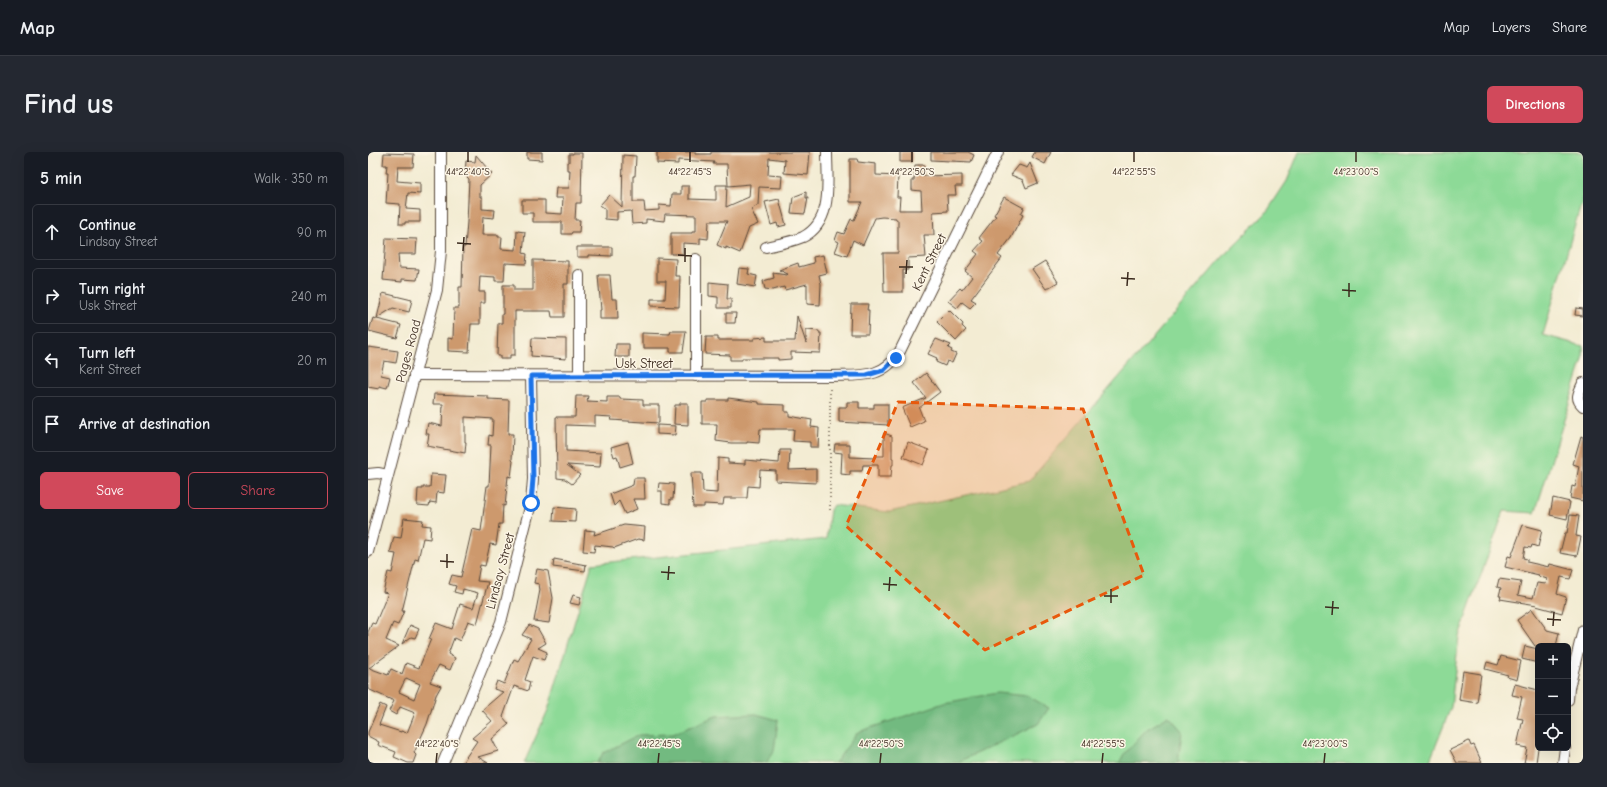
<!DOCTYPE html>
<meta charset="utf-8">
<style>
body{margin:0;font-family:"Comic Neue",sans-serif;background:#242831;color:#f1f3f6}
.controls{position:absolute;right:12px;bottom:12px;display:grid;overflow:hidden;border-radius:6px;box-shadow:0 4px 16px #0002}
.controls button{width:36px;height:36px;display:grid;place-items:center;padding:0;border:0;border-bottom:1px solid #363941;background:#171b24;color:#f1f3f6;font:20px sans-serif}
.stop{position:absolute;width:12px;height:12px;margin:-9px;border:3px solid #1a73e8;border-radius:50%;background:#fff}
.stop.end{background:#1a73e8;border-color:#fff;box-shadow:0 1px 4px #0008}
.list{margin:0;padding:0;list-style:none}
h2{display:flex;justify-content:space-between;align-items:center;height:52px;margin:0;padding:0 16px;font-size:17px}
h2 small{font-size:13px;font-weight:400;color:#9ea1a6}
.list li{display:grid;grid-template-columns:26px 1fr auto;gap:12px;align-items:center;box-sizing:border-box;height:56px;margin:0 8px 8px;padding:0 8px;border:1px solid #363941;border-radius:6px}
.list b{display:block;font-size:15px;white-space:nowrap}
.list p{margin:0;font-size:13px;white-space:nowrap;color:#9ea1a6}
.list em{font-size:13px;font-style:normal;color:#9ea1a6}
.actions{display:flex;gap:8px;padding:12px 16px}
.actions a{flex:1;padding:9px 0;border:1px solid #d1495b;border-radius:6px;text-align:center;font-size:14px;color:#d1495b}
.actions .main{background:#d1495b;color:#fff}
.icon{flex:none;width:22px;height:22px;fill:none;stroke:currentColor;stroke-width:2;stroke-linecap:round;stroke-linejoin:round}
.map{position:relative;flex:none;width:1215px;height:611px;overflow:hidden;border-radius:6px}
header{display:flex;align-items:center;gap:24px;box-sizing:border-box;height:56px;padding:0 20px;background:#171b24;border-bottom:1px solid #363941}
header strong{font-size:19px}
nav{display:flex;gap:22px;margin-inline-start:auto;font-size:14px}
.intro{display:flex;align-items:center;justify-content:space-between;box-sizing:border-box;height:96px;padding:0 24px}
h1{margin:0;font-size:28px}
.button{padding:10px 18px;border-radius:6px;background:#d1495b;color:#fff;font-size:14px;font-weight:700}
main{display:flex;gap:24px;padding:0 24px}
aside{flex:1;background:#171b24;border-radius:6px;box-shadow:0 4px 16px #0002}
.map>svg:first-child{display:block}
</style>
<header>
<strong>Map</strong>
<nav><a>Map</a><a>Layers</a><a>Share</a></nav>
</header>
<div class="intro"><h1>Find us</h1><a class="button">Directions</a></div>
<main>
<aside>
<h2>5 min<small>Walk · 350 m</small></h2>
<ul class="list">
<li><svg class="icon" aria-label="ahead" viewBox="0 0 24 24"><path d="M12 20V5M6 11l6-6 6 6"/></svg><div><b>Continue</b><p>Lindsay Street</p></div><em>90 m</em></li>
<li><svg class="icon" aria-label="right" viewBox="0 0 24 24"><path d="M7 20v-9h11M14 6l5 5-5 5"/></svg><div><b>Turn right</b><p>Usk Street</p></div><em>240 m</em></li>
<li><svg class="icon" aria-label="left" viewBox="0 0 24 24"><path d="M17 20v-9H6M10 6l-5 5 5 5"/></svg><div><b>Turn left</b><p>Kent Street</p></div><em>20 m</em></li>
<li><svg class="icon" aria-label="arrive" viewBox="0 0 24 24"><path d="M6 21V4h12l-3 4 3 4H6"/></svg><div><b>Arrive at destination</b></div></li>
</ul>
<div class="actions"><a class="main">Save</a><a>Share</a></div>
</aside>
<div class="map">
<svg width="1215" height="611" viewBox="0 0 1215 611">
<rect width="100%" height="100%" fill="#fcf5e5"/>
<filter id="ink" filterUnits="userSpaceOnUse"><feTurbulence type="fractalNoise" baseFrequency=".025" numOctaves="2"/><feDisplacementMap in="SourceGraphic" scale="8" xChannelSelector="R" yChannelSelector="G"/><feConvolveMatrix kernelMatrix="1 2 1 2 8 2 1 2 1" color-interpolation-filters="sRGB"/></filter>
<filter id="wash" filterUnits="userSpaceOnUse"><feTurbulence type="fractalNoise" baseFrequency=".012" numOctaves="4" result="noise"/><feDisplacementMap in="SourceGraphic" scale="16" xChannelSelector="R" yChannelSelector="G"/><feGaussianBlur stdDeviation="0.9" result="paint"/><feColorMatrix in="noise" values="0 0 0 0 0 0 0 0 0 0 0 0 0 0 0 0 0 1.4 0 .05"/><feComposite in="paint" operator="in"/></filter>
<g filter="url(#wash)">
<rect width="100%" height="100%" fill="#f3ecd3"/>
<path fill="#8dda97" stroke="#64825a" d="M931 0H1215V52L1212 56 1175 183 1215 194V207L1167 361 1136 359 1091 484 1083 555 1061 611H156L180 558 224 412 458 387 462 358 465 353 521 360 661 329 861 98 898 61 919 29Z"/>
<g fill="#72ba80" stroke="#56724f">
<path d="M629 541 660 544 681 556 670 572 588 611H467L490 580 576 551Z"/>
<path d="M388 562 410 568 406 599 398 611H229L235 601 271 583 305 582 348 564Z"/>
<path d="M801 564 814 579 810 611H751L756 602 779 577Z"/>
</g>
<g id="blocks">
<g fill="#cd996d" fill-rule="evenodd">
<path d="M159 0H174V8L159 7Z"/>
<path d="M289 0H327V2H343V0H442L440 23 416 21 417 8 401 6 400 23 414 24 413 36 391 35 390 53 383 57 390 72 381 76 372 101 358 95V97L349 93 359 69H341L340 87 332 86V92L315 91V102H303V81H324V79H328V63L297 62 296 69 278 67V71L264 72 263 59 249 60V68L237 67V57L232 53 241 43 254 55 255 3 268 4 267 24H265V50H276L277 59 291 58V53L303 54 304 42H313V34H321V47L348 48V33H359L358 55 381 45 382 32 360 34 359 12H345L346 10 310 8V12L289 11Z"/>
<rect x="532" y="0" width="12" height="10"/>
<path d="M563 0H600L606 3 603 10 563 8Z"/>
<path d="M667 0H683L677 12 664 5Z"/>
<path d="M16 1 46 2 45 15H30L29 29 52 31V42L40 41 38 57 52 58V70H37V72H31L32 52 18 51 20 21H18L19 13H15Z"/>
<path d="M205 1H214L213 51H208L207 68H212L211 80H204L203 82H194V70H165V61H154V48H177V61L194 62 195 46H187L188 36H201L202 18H199V10H201V2H205Z"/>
<path d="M108 3 124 22 112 33V45H114V57L127 58 126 66 115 65 114 83H130V85H134L133 97 148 98 149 79 157 80 155 101 159 102 158 112 137 111 136 129H127V125L112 124 111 140H117V151H112V172H103L101 200 80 199V186L85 187 86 156H91V135H94L95 95H97L99 70 101 27 97 23 98 9 107 10Z"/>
<path d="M482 7H489L490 10 508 12V23L530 24 529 45H532L531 58H554L553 39 544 38V28H546L547 13H556V24L594 23V34H587L588 43H579L580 59 565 60 566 83H556L558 105 540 106V118H535V140H516L515 101H530V68H528V66L514 65 507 66 495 93 485 88 479 104 467 100 471 90 467 88 470 80 476 82 483 67 486 68 494 50H482Z"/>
<path d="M662 11 670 31 658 36 655 28 643 23 651 13 659 16Z"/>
<path d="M438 40V46H440L437 62 423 61 425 45Z"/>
<path d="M636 45 656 56 653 62 655 63 643 86 630 103 634 106 603 147 608 150 602 156 594 150 589 156 580 149 592 136 594 138 604 125 597 119 610 102 606 99 615 89 611 86 628 64 626 63Z"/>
<path d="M411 47 418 73 410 75 409 71 403 73 397 50Z"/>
<path d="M18 86 49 87 48 102H30L31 116 51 117 49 128 34 127V130L15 128Z"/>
<path d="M209 95H244V104L221 103V105H209Z"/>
<path d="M455 103 459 121 451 123 453 132 452 153 439 152V132L417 138 416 135 405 138 397 137 395 129 406 126 405 121 419 123 420 122 411 118 430 111 431 115 446 111 445 105Z"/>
<path d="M289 106 308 107 307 124H312L311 155 283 154V147H297L298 129H289Z"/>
<path d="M165 108 200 109V132H196V165H184L183 159H147V203H142V207H132V204H129L130 171H134V162H135V133H146V138H165Z"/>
<path d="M677 109 690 130 678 137 664 117Z"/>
<path d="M371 116 381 117 380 122 389 124 387 135 369 132Z"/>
<path d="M230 123H242L244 147H249L250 167H232V158H233Z"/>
<path d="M341 130 360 132 359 147H363V156H350V145L341 144Z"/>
<path d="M15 141 44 148 41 160 25 156 9 166Z"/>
<path d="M483 152H500L499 158H501L500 182H482Z"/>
<path d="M1208 156 1215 157V164L1207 163Z"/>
<path d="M581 158 595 172 594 174 598 178 588 189 569 170Z"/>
<path d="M358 161H368L367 171H358Z"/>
<path d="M429 164 438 191V178L451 179V181H453L452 201 423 200V207L410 208V206H374V208H362V203L337 202 338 185H350V188H386V186L398 185V189H427Z"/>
<path d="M5 166 33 173 29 186 1 179Z"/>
<path d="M303 179H318L315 200H302V196H276V192H274V181L302 182Z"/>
<path d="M164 186 198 187V207L163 204Z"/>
<path d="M568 187 583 193 580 196 584 198 583 200 588 202 584 211 579 209 577 214 568 210 569 206 560 202Z"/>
<path d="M248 192H261V205H247Z"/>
<path d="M0 195 30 199 28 211 16 209 13 223 22 225 19 236 11 234V237L0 235Z"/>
<path d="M558 221 572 240 551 256 556 269 542 275 534 256 558 246 546 231Z"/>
<path d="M66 242 120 244V247L141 248 140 282H145L144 308 145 309 143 325 140 324 137 354 135 353 134 372H131L128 393 122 392 117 414 112 413 109 429 120 430 109 472 100 469 92 489 86 486 80 502 87 506 82 518 71 513 62 530 73 534 68 543 59 572 46 601 48 603 45 611H40L26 605 28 600 10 593 11 590 0 584V580L12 552 18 555 11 573 33 580V579L39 581 47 561 32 555 28 563 21 559 26 549 0 537V480L4 471 7 472 20 441 15 440 20 420 24 421 28 402 22 401 26 385 33 386 36 366 55 368 54 373 63 374 62 387 55 386 50 408 47 407 34 459H36L30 473 25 471 18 488 31 494 1 516 20 523 23 517 34 522 38 511 51 516 63 487H61L68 471 84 477 92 452 105 456 110 441 95 437 94 442 86 440 88 434 81 432 84 423 93 425 104 377 113 379 119 334H121L123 293H120L121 283 124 284 125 267 97 265V290H98L97 301 59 294 61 282H58L60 271 74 274 75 252H65ZM38 526 52 532 46 547 31 540Z"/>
<path d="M208 244H220L219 249 239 250V245H252V247L275 248V253H291V271L243 268 244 265 227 264V274L198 273V299L233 301 232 315 199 313 212 323 204 332 197 327 189 326 188 265H207Z"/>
<path d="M360 246 391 250V252L417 253V260H421V264L444 268 443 275 451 276 450 295H442V290L425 289 426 277H392L391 291 379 290V291H363L348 289 349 272H334V250H339V248H360Z"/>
<path d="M479 250H491V256H506V252H520V273L471 270V255H479Z"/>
<path d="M312 251H320V273L306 272 307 253H312Z"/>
<path d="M289 273 308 274 307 283 289 282Z"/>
<path d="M516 281 524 284V306H525V313H524L523 325H510V313H495L494 319H482V323L473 322 474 301 466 300 467 292H482V305L507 306V304H516Z"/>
<path d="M1213 284 1215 285V349L1202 346 1204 334 1207 335 1211 314 1205 312Z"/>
<path d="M260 290 265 311 252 315 249 304 246 305 243 295Z"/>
<path d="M540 290 561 298 555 313 535 305Z"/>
<path d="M412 298H422L421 318 448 317V331L408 329V319L392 318 391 335 380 334 379 346H356L355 353 336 352V355H325L323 321H334L335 340 349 341 350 306 360 307V311L377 312V308L411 311Z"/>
<path d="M63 322 78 323 76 341 69 340 68 351 62 350 61 354 49 353 50 337H55V335H62Z"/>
<path d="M266 326H276L277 347H265L269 357 257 362 251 349 246 354 242 342 265 333Z"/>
<path d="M291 331 306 332 305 347H302V352L294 351V339H290Z"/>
<path d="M1185 346 1202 350 1199 367 1182 363Z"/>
<path d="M186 355 208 357 207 370 185 369Z"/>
<path d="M1202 363 1211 364 1208 384 1213 385 1209 404 1192 401 1197 381H1199Z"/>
<path d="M256 373 277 375 276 388 270 387 246 396 245 395 227 393 226 400 215 399 217 378 227 379 226 383Z"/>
<path d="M1155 373 1174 378 1170 395 1164 393 1163 396 1157 395 1155 406 1159 407V410L1181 415 1182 412 1205 418 1202 427 1193 425 1189 442 1198 445 1194 461 1168 454 1169 453 1132 447 1133 444H1131L1133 436 1129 435 1131 427 1153 430 1150 443 1165 446 1169 431 1178 432 1179 427 1170 424 1171 423 1137 415 1140 404 1143 405Z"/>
<path d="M186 407 218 413 217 419 185 415Z"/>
<path d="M169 417 180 419 185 446 181 471 166 469 172 438 171 432 166 431Z"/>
<path d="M205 443 213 445 211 453 202 451Z"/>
<path d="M1164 457 1179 478 1191 481 1188 494H1167L1149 468Z"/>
<path d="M42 473 51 477 47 486 43 485 34 492Z"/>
<path d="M161 473 170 477 178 491 170 496 179 500 176 508 165 504 157 528 162 530 160 539 146 534 135 565 141 572 124 587 130 599 110 605 120 611H94L109 589 104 586 124 569 114 558 135 540 126 537 129 529 136 532 146 507 150 509 163 487 154 483Z"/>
<path d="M1157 494 1170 497V511L1154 507Z"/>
<path d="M1133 504 1153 509 1149 528 1139 525 1140 523 1117 517 1119 510 1130 513Z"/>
<path d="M1095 519 1113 522 1109 551 1091 548Z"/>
<path d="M1147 532 1170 538V596L1168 611H1156L1159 596 1149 594 1155 567 1149 566 1154 545 1144 543Z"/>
<path d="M1101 589 1103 594 1106 593 1114 611H1089L1082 598Z"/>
</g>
</g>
</g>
<g filter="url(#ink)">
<use href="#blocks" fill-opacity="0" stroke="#574739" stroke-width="1"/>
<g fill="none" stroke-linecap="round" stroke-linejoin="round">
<g stroke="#574739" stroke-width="12">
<g id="minor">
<path d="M398 95C411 92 423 90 435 85 466 69 459 29 459 0"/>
<path d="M46 223 462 224C491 223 515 228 532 199L630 0"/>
<path d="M211 224V123"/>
<path d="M328 224V107"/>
<path d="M1215 231C1211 241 1206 246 1215 254"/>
<path d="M0 322 10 321 20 323"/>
<path d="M0 400 69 138 73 99V0"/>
<path d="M1200 548 1201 536 1215 478"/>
<path d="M75 611 133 470 163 351 165 327 163 224"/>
<path d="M1195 611 1197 596"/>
</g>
</g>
<path stroke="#574739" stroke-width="1.5" stroke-dasharray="1 3" stroke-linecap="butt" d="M462 358V234"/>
<use href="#minor" stroke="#fff" stroke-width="10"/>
</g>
</g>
<g fill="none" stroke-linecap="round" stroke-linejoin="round" filter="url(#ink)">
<path stroke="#1a73e8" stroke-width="5" d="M163 351 165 327 163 224 499 223 516 218 528 206"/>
</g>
<path fill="#e8590c" fill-opacity="0.2" stroke="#e8590c" stroke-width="3" stroke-dasharray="8 5" stroke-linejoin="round" d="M530 250 715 257 776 423 617 498 478 374Z"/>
<path fill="none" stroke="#3b2a1e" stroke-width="1.5" d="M100 10V0M322 10V0M544 10V0M766 10V0M988 10V0M89 91 103 92M95 99 96 85M310 103 324 104M317 110V96M531 115H545M538 122 539 108M753 126 767 127M759 134 760 120M974 138 988 139M981 145V131M72 409 86 410M79 416V402M293 420 307 421M300 428 301 414M515 432 529 433M521 439 522 425M736 444H750M743 451V437M957 455 971 456M964 463 965 449M1179 467 1193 468M1185 474 1186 460M68 611 69 601M290 611 291 601M512 611 513 601M734 611 735 601M956 611 957 601"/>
<g text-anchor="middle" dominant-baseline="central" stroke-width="3" stroke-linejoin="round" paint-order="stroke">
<g font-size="13" fill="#3b2a1e" stroke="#fcf5e5">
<text transform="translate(561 110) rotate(-64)">Kent Street</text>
<text transform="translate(40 199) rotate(-75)">Pages Road</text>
<text x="276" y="211">Usk Street</text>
<text transform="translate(132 419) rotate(-75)">Lindsay Street</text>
</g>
</g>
<g font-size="10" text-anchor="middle" fill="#3b2a1e" stroke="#fcf5e5" stroke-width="3" stroke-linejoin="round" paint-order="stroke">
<text x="100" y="23">44°22'40"S</text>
<text x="322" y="23">44°22'45"S</text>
<text x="544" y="23">44°22'50"S</text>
<text x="766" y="23">44°22'55"S</text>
<text x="988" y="23">44°23'00"S</text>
<text x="69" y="595">44°22'40"S</text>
<text x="291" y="595">44°22'45"S</text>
<text x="513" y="595">44°22'50"S</text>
<text x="735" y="595">44°22'55"S</text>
<text x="957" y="595">44°23'00"S</text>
</g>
</svg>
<div class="controls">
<button>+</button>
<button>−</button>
<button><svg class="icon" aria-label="locate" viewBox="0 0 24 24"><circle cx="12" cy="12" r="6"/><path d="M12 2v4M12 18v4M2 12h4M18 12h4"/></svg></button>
</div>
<div class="stop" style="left:163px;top:351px"></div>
<div class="stop end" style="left:528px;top:206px"></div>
</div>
</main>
